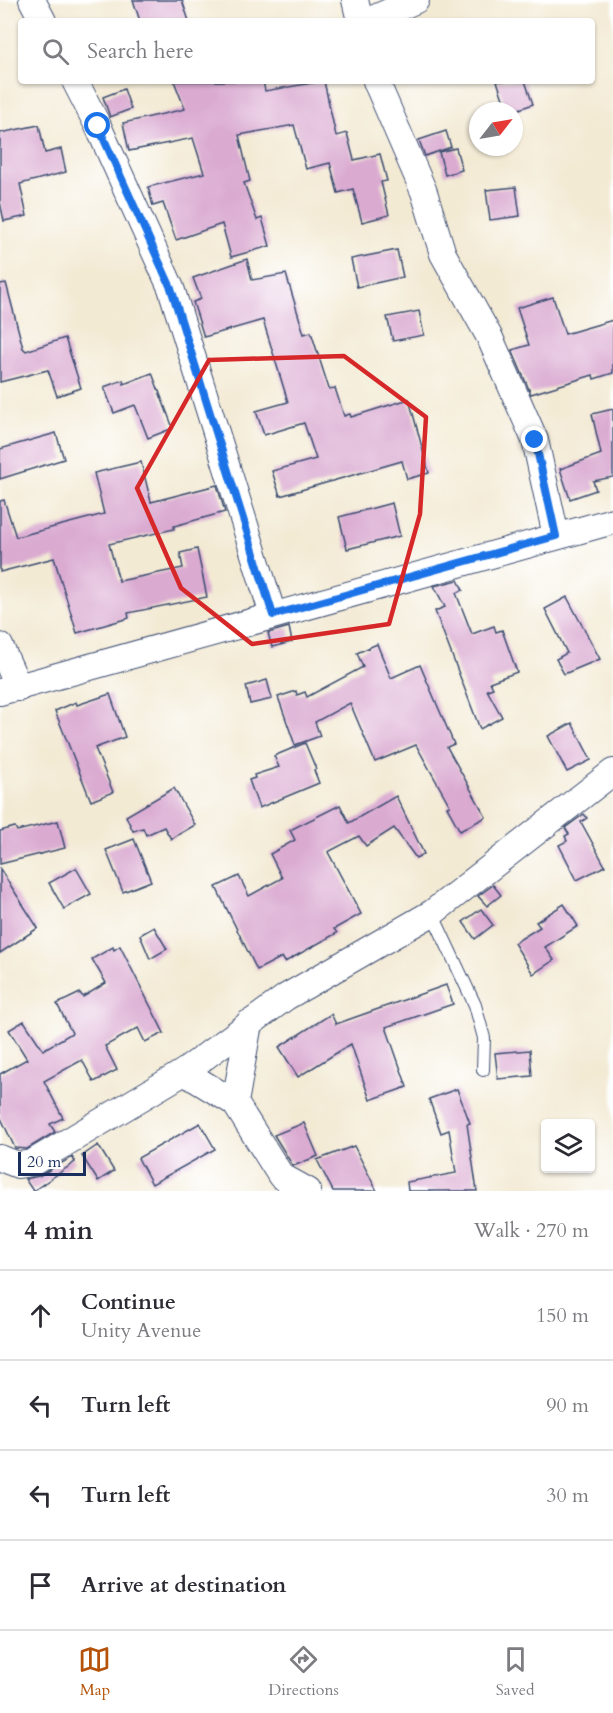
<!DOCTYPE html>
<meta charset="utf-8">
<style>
body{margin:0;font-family:Cardo,serif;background:#f2f2f3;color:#2b2b33}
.controls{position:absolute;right:18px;bottom:18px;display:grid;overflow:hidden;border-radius:6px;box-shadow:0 2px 4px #0004}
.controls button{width:54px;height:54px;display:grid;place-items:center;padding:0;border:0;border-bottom:2px solid #e1e1e2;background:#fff;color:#2b2b33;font:30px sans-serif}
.compass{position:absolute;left:469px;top:102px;width:54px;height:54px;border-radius:50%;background:#fff;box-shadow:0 2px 4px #0004;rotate:59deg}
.scale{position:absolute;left:18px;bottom:15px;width:68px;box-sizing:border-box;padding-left:6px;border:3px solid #1b2f5e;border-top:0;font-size:16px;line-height:21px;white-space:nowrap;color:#1b2f5e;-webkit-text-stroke:4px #fff;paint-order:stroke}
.stop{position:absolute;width:18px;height:18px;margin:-14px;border:4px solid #1a73e8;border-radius:50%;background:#fff}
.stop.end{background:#1a73e8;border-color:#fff;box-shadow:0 2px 6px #0008}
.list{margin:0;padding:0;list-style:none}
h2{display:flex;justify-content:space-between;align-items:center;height:78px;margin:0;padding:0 24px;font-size:26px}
h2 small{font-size:20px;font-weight:400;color:#7c7c81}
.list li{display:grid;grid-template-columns:39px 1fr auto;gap:18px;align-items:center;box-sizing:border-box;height:90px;padding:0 24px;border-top:2px solid #e1e1e2}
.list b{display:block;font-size:22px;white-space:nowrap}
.list p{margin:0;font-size:20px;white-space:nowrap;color:#7c7c81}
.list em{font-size:20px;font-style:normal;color:#7c7c81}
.icon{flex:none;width:33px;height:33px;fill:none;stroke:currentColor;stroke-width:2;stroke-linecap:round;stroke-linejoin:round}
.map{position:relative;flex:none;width:613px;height:1191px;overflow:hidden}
.search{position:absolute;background:#fff;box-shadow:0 2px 4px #0004;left:18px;right:18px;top:18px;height:66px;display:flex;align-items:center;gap:15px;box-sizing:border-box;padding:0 21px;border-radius:6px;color:#7c7c81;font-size:22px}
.sheet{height:438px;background:#fff}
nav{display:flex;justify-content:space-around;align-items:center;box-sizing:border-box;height:84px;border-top:2px solid #e1e1e2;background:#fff;font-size:16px;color:#7c7c81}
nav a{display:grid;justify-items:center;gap:3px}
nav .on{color:#b45309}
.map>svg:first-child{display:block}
</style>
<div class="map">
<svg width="613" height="1191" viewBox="0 0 613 1191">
<rect width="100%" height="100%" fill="#fff"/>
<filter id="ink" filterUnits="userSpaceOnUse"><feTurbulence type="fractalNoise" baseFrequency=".0167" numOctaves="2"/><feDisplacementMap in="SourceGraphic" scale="12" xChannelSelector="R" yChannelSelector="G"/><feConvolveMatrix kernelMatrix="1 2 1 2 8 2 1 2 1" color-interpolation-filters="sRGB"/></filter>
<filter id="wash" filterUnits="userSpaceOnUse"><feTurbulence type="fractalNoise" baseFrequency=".008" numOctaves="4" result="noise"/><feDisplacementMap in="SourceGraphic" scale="24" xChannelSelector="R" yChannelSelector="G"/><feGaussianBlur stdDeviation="1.35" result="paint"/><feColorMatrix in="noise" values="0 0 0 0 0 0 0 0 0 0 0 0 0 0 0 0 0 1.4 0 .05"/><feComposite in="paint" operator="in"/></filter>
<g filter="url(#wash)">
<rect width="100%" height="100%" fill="#f3ead4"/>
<g id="blocks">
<g fill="#daaad1">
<path d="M133 0H182L189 21H140Z"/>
<path d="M174 81H263L265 91 324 81 336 136 347 133 354 160 380 154 387 181 381 182 389 215 362 222 353 189 338 193 330 163 306 169 294 125 239 135 250 181 244 183 257 220 262 218 270 246 231 257 222 224 176 240 163 203 153 206 148 187 204 173 193 138 129 151 123 123 185 109Z"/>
<path d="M497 81H525L533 104 514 111H507Z"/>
<path d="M124 89 131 109 110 117 103 97Z"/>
<path d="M39 125 45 153 61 149 66 172 20 184 27 216 4 221 0 202V133Z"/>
<path d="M446 131 451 147 425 156 419 140Z"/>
<path d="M456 148 462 170 445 175 439 152Z"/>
<path d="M516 187 520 216 490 220 486 190Z"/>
<path d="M397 250 403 277 357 287 351 259Z"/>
<path d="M247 259 252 280 286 274 304 334 311 332 329 389 335 388 344 416 350 414 351 417 409 399 429 473 407 479 402 461 280 496 272 471 316 459 304 423 264 435 256 411 288 402 263 320 204 337 193 302 201 299 193 278Z"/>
<path d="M6 283 23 348 26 351 65 338 81 388 57 396 48 370 0 382V284Z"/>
<path d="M553 297 565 334 613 320V373L594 379 593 375 531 394 512 350 529 345 517 308Z"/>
<path d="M419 311 424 335 393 341 387 317Z"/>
<path d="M152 373 173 428 148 438 135 405 114 413 104 387 123 380 124 384Z"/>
<path d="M613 409V477L593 481 596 490 570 499 560 469 601 454 592 414Z"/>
<path d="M56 433 64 459 0 479V449Z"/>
<path d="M141 462 151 502 217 485 225 512 174 526V529L109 544 119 581 183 568 180 553 197 549 207 597 128 613 129 618 77 633 54 558 0 572V501L4 500 16 537 104 514 94 473Z"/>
<path d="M392 503 400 536 347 549 339 517Z"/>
<path d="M458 580 463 590 456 593 472 634 494 626 496 632 502 630 517 672 490 682 493 688 487 690 502 717 480 729 435 611 445 607 434 586Z"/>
<path d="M567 597 600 659 564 674 556 659 567 653 545 609Z"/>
<path d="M289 627 292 642 272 647 268 633Z"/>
<path d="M377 644 391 678 420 665 454 744 447 747 486 817 460 831 447 807 450 806 416 745 375 762 350 703 315 722 320 736 295 745 278 697 296 691 297 695 305 692 307 697 363 667 357 653Z"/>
<path d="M267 680 272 699 250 704 246 686Z"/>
<path d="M110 694 125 737 95 748 113 792 91 801 55 711 76 702 77 705Z"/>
<path d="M572 723 591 760 567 772 548 736Z"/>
<path d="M305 743 316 769 314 770 319 783 259 808 249 780 255 778 254 775 279 767 274 756Z"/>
<path d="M174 788 195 825 171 839 164 827 146 835 143 828 133 831 126 816Z"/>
<path d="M396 796 424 854 416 858 394 828 366 846 359 836 328 852 361 914 334 929 337 933 285 962 282 957 257 970 216 887 239 876 249 896 282 878 270 854 295 840 290 830 340 805 349 823Z"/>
<path d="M584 814 587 818 581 822 605 866 577 880 559 845 567 841 565 836 569 834 565 828Z"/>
<path d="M58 821 65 848 0 864V831L15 827 17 831Z"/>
<path d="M134 839 151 881 123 892 106 850Z"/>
<path d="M76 868 91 894 64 909 49 883Z"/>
<path d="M0 869 38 928 0 953Z"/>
<path d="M493 885 501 895 487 906 478 896Z"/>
<path d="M564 904 578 926 545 947 554 960 533 974 514 943 540 927 536 922Z"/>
<path d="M481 909 493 925 475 939 463 922Z"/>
<path d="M154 927 167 949 150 959 140 935Z"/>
<path d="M120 946 164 1033 145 1042 138 1028 105 1046 117 1070 94 1082 82 1060 44 1081 63 1118 50 1124 55 1132 27 1149 15 1148 0 1116V1074L27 1059 9 1030 24 1021 43 1050 72 1033 57 1004 80 993 83 997 106 983 92 959 113 947 114 950Z"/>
<path d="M446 985 453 1004 386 1027 407 1087 370 1100 351 1044 298 1077 279 1047 331 1014 336 1024Z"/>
<path d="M530 1050 532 1076 498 1079 495 1053Z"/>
<path d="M457 1089 470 1123 467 1124 477 1191H408L407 1182 456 1173 449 1130 441 1133 429 1099Z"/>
<path d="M200 1123 215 1149 152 1184 138 1158Z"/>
<path d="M304 1123 318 1156 293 1166 274 1135Z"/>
<path d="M98 1145 114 1171 98 1181 82 1156Z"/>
<path d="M354 1146 377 1191H333L317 1160Z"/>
<path d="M72 1157 75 1162 33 1191 25 1179 39 1176Z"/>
</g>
</g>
</g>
<g filter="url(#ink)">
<use href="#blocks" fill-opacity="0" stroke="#3b4b70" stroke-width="1.5"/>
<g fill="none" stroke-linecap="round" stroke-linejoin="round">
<g stroke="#3b4b70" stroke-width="14">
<path id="service" d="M432 913 475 1005 484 1038 483 1070"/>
</g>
<g stroke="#3b4b70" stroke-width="28">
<g id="minor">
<path d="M32 0 43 21"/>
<path d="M355 0 360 21"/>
<path d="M368 21 416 0"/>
<path d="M75 81 98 126 171 288 273 615"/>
<path d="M376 81 424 192 443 254 490 338 535 440 556 536"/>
<path d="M0 646 19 688"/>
<path d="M0 692 613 521"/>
<path d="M249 1023 235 1103 281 1176 308 1191"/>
<path d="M184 1072 235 1103"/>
<path d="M0 1158 18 1165 32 1163 184 1072 286 997 432 913 613 772"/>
</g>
</g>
<use href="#service" stroke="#fff" stroke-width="12"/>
<use href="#minor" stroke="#fff" stroke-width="26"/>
</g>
</g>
<g fill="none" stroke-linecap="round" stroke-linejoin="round" filter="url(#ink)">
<path stroke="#1a73e8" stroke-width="8" d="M98 126 171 288 273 615 556 536 535 440"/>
</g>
<path fill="none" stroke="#d62828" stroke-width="4.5" stroke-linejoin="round" d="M344 356 426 417 420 514 389 624 252 644 181 588 137 488 209 360Z"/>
</svg>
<div class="controls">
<button><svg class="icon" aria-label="layers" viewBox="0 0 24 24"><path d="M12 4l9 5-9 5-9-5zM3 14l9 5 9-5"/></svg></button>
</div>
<svg class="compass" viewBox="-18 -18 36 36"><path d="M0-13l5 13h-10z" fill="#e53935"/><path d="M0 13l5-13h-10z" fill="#7c7c81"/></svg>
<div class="scale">20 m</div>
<div class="stop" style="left:98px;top:126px"></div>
<div class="stop end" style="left:535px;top:440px"></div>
<div class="search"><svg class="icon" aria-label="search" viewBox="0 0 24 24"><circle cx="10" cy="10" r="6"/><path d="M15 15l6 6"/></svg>Search here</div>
</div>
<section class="sheet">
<h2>4 min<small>Walk · 270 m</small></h2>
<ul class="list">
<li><svg class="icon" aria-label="ahead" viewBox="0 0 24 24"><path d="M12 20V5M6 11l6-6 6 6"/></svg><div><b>Continue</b><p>Unity Avenue</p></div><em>150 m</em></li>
<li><svg class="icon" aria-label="left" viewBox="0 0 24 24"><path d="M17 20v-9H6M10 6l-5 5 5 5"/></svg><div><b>Turn left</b></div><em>90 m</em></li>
<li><svg class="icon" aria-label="left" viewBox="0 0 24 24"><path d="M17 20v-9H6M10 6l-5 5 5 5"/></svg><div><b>Turn left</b></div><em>30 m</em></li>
<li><svg class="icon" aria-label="arrive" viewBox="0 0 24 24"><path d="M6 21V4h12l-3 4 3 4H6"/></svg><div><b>Arrive at destination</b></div></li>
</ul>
</section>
<nav>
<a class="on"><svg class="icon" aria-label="map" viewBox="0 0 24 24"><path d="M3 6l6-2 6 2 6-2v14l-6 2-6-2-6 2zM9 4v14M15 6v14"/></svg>Map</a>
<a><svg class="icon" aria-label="directions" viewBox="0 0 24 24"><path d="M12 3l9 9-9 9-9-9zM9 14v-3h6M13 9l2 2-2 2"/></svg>Directions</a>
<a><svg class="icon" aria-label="saved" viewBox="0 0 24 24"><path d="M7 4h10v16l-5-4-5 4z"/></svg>Saved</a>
</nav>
